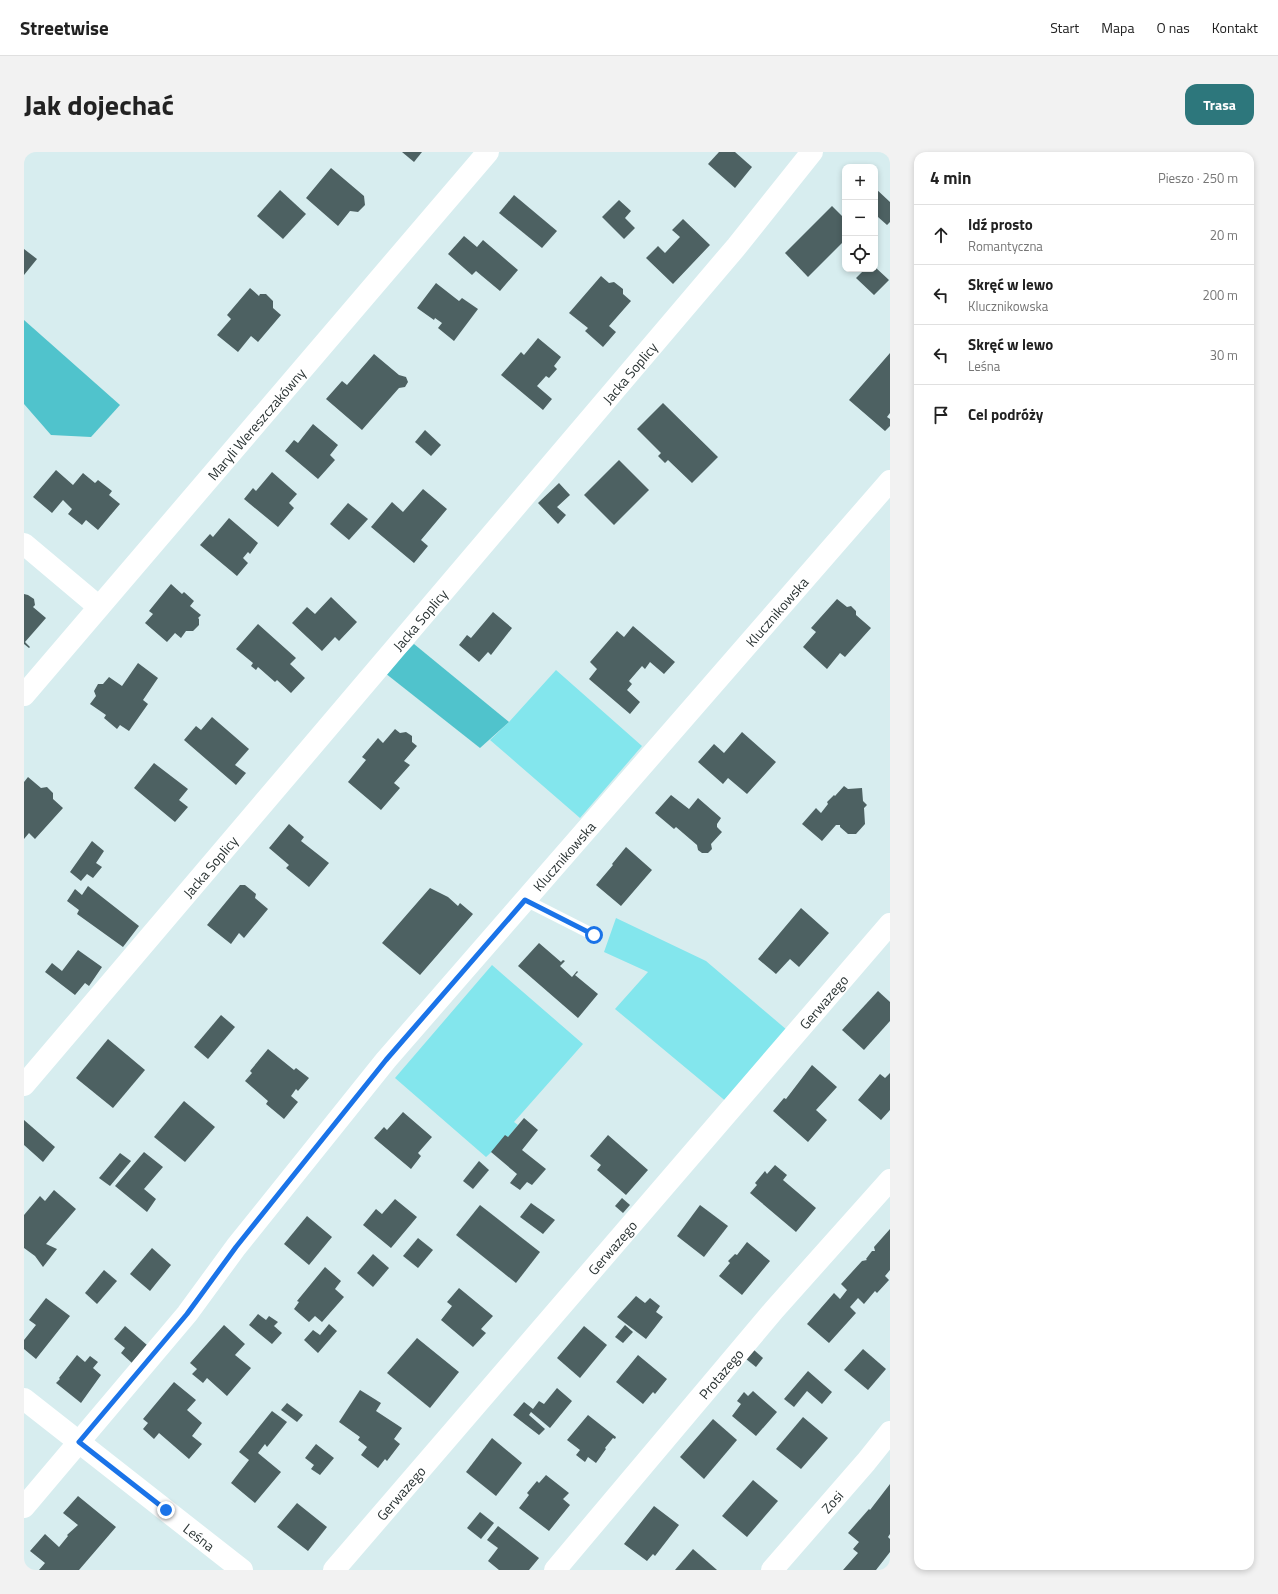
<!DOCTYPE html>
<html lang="pl">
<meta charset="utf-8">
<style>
body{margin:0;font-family:"Titillium Web",sans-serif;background:#f2f2f2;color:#222}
.controls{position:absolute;right:12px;top:12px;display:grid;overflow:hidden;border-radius:8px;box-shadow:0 2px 6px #0003}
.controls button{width:36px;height:36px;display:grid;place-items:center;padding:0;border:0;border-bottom:1px solid #e0e0e0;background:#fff;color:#222;font:20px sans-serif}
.stop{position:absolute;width:12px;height:12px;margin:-9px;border:3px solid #1a73e8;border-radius:50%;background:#fff}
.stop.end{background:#1a73e8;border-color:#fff;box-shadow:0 1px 4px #0008}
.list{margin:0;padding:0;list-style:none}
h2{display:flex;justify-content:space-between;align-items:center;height:52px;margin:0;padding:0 16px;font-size:17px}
h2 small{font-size:13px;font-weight:400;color:#767676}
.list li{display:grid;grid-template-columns:26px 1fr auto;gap:12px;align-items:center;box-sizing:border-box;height:60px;padding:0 16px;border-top:1px solid #e0e0e0}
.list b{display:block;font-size:15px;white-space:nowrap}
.list p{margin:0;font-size:13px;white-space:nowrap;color:#767676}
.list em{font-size:13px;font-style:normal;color:#767676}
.icon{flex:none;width:22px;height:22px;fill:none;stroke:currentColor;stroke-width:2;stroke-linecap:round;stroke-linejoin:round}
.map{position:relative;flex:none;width:866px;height:1418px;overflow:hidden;border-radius:12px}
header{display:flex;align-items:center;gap:24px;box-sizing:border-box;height:56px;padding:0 20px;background:#fff;border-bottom:1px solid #e0e0e0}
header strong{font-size:19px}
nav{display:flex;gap:22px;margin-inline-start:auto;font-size:14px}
.intro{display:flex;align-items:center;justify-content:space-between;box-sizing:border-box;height:96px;padding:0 24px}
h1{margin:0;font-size:28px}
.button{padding:10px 18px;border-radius:12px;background:#2d777c;color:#fff;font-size:14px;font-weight:700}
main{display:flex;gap:24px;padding:0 24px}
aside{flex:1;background:#fff;border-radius:12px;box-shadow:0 2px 6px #0003}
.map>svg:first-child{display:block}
</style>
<header>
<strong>Streetwise</strong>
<nav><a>Start</a><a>Mapa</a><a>O nas</a><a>Kontakt</a></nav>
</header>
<div class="intro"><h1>Jak dojechać</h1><a class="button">Trasa</a></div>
<main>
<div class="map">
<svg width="866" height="1418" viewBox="0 0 866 1418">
<rect width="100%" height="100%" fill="#d7edef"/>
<g fill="#83e6ed">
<path d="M532 518 618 594 556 666 466 588 485 570Z"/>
<path d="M592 766 682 809 763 878 704 951 591 857 624 820 580 800Z"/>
<path d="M468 813 559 892 490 970 494 973 484 985 462 1005 371 926Z"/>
</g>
<g fill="#50c3cc">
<path d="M0 168 96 253 67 285 27 283 0 252Z"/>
<path d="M390 492 485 570 456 596 361 521Z"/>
</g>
<g fill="#4d6162">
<path d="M378 0H398L390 10Z"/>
<path d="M695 0H711L728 15 711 36 684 12Z"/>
<path d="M307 16 340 44 341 53 334 60 326 59 314 74 282 46Z"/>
<path d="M851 36 866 50V70L863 73 854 65 851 69Z"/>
<path d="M256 38 282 62 259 87 233 64Z"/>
<path d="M490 43 533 79 518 96 475 61Z"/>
<path d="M595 48 607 59 601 66 611 76 600 87 578 65Z"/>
<path d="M808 54 821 67V88L784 125 761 101Z"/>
<path d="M659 67 686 93 649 132 622 106 634 94 641 101 656 85 648 78Z"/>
<path d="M440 84 453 95 459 88 494 118 476 139 452 119 448 123 424 102Z"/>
<path d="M0 97 13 107 0 123Z"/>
<path d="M851 115 865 128 850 143 832 126 841 117H851Z"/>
<path d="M577 124 585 131 590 130 599 137V142L607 149 585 174 592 180 579 195 561 179 564 176 545 161Z"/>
<path d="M412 131 435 149 438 146 454 157 430 189 414 176 418 171 411 166 410 168 393 156Z"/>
<path d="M226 136 235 144 236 142H242L249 149V156L257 163 234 190 227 184 214 200 193 183 207 167 203 163Z"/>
<path d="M514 186 537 205 530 214 533 217 525 226 522 224 513 234 528 247 519 258 477 223 497 200 500 203Z"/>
<path d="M866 201V261L863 265 866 267V274L861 279 825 248Z"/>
<path d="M350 202 375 223 382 225 384 230 381 235 375 236 338 278 302 247 318 229 323 233Z"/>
<path d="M639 251 694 305 668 331 644 308 641 311 634 304 637 301 613 277Z"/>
<path d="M289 272 314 293 306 303 311 308 294 327 261 299 270 288 274 291Z"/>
<path d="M401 278 417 293 407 304 391 290Z"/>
<path d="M595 308 625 338 590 373 560 343Z"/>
<path d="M32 318 49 333 59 321 71 331 74 328 88 339 85 343 96 352 74 378 62 368 58 373 44 362 48 357 39 348 28 361 9 345Z"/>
<path d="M248 320 273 342 265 351 270 356 254 375 220 347 229 336 232 339Z"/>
<path d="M535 331 546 343 533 355 542 363 534 372 514 351Z"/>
<path d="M399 337 423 357 397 388 404 394 390 411 347 375 368 350 379 360Z"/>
<path d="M324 351 344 367 325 388 306 372Z"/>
<path d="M205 366 234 391 226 402 224 400 219 406 224 411 213 424 176 393 186 382 189 385Z"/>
<path d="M147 432 158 442 160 440 170 449 166 454 177 463 174 466 175 467V473L169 479H162L157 486 151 481 143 490 121 471 129 462 125 459Z"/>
<path d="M0 442 4 443 10 447 11 453 9 455 22 466 1 490 6 495 5 496 0 492Z"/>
<path d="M307 445 333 470 315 489 311 485 298 499 268 471 283 455 291 462Z"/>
<path d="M813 447 823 455 827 454 832 459V463L847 476 821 505 816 501 803 517 779 495 792 480 787 476Z"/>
<path d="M469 460 488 476 467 503 464 500 455 510 435 493 443 483 447 486Z"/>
<path d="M234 472 272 506 266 512 281 526 267 541 253 528 251 530 234 515 232 518 227 514 229 511 212 497Z"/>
<path d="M609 474 651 510 640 522 626 510 621 517 618 514 605 529 608 532 603 538 616 550 606 562 565 527 573 517 566 510 580 494 593 479 600 485Z"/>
<path d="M114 511 134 526 119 548 124 552 105 579 96 573 93 577 80 566 82 563 66 552 72 544 70 539 74 532H79L85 525 98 534Z"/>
<path d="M188 565 225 597 211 613 222 621 212 633 160 588 172 574 177 578Z"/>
<path d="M371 577 376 581 382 580 388 584V590L393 594 380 609 386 613 370 631 376 636 357 658 324 630 342 608 338 605 354 586 359 591Z"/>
<path d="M718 580 752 610 723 642 704 626 699 632 674 610 690 592 700 601Z"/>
<path d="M130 611 164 637 155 648 164 655 151 670 110 636Z"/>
<path d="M4 625 17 636 23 635 29 641V647L39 656 11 687 5 681 0 687V630Z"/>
<path d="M820 634 824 637 838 636 839 649 843 653 840 656 841 672 832 682H824L816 675V673H812L798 689 778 672 792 656 797 661 804 652 803 650 810 643 811 644Z"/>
<path d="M647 643 665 657 674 646 697 666 693 672V675L698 680 687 692 688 697 684 701H678L674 698 673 693 652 675 650 677 631 661Z"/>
<path d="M265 672 280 685 277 689 305 711 285 735 262 716 265 713 245 696Z"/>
<path d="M68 689 80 699 72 711 78 715 69 726 63 722 57 729 46 720Z"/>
<path d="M602 695 628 718 597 754 572 733 589 713 588 712Z"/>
<path d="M216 733H221L232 742 231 746 244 757 220 786 215 781 207 792 183 773Z"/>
<path d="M64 734 115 774 99 795 53 762 55 758 43 749 51 737 58 743Z"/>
<path d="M406 736 424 745 434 754 436 751 449 762 396 823 358 791Z"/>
<path d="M777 756 805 781 775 815 766 807 752 822 734 807Z"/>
<path d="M515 791 537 810 539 808 541 809 536 814 548 825 553 819 554 820 551 823 574 842 554 866 494 814Z"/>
<path d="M54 798 78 815 65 834 61 831 51 843 21 820 28 811 38 819Z"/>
<path d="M854 839 866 850V869L840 898 818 878Z"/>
<path d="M197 863 211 875 184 907 170 895Z"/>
<path d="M84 887 121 918 89 956 52 926Z"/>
<path d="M244 897 270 918 272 916 285 926 274 939 272 937 267 944 274 950 260 967 242 952 244 949 221 929 228 921 226 919Z"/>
<path d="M788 913 813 935 792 958 803 968 784 990 749 959 760 946 762 947Z"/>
<path d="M866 921V958L857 968 834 948 856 922 861 926Z"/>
<path d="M160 949 191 975 161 1010 130 985Z"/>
<path d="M379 960 408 985 394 1001 397 1004 387 1017 350 986 360 975 363 978Z"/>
<path d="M500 966 514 978 498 998 522 1017 508 1033 503 1030 496 1038 486 1031 493 1022 467 1000 481 983 484 985Z"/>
<path d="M0 968 31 995 19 1010 0 993Z"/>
<path d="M584 983 624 1018 602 1043 573 1018 577 1013 566 1004Z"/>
<path d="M120 1000 139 1015 120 1037 132 1047 123 1060 91 1034Z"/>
<path d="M96 1001 107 1009 86 1034 75 1026Z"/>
<path d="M455 1009 465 1018 449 1037 439 1029Z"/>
<path d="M751 1013 763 1023 759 1028 792 1056 772 1080 726 1041 733 1033 731 1031 741 1019 743 1022Z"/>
<path d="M30 1038 52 1057 22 1092 33 1097 19 1115 11 1104 0 1096V1063L16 1044 21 1049Z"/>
<path d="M598 1046 606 1053 599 1061 591 1054Z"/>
<path d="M371 1047 393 1065 367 1096 339 1073 352 1057 358 1062Z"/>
<path d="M507 1051 531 1068 519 1082 496 1065Z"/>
<path d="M456 1053 516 1100 492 1131 432 1083Z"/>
<path d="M676 1053 704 1074 680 1105 653 1084Z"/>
<path d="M283 1064 308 1085 285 1113 260 1092Z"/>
<path d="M866 1077V1118L861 1124 865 1128 853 1141 851 1139 840 1152 834 1146 826 1155 832 1161 805 1191 783 1172 810 1141 816 1147 823 1138 817 1132 838 1109 843 1108 842 1107 848 1099H851L850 1095Z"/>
<path d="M394 1086 409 1098 394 1116 379 1104Z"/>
<path d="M723 1090 746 1109 718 1143 695 1124 706 1111 704 1109 711 1102 713 1103Z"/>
<path d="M128 1096 147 1113 126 1139 106 1122Z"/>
<path d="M349 1102 365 1116 349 1135 333 1121Z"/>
<path d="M301 1115 317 1129 311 1137 320 1145 298 1170 291 1164 285 1170 270 1157 275 1150 273 1149Z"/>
<path d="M80 1118 93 1129 73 1152 61 1141Z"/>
<path d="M435 1136 469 1164 457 1177 462 1181 449 1195 417 1168 428 1154 423 1150Z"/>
<path d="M612 1144 621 1151 626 1146 636 1154 632 1160 639 1165 622 1187 593 1165Z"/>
<path d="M22 1146 46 1164 12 1207 0 1197V1188L12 1173 5 1168Z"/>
<path d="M234 1162 242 1168 245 1164 254 1170 250 1174 258 1181 248 1192 225 1173Z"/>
<path d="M305 1172 313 1179 294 1201 280 1188 289 1178 296 1183Z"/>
<path d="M200 1173 221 1192 211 1203 227 1216 203 1244 183 1226 179 1231 168 1222 173 1217 166 1211Z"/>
<path d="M601 1173 609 1180 599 1191 591 1185Z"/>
<path d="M101 1174 123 1193 108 1211 97 1201 101 1196 90 1187Z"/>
<path d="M560 1174 583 1193 556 1226 533 1206Z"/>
<path d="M393 1186 435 1220 406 1256 363 1221Z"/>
<path d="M839 1197 862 1217 844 1238 820 1218Z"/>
<path d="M730 1198 739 1206 732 1215 722 1207Z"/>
<path d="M53 1203 61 1210 66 1204 74 1210 69 1216 77 1223 57 1251 32 1231 36 1227 35 1226Z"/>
<path d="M614 1203 643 1227 631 1242 629 1240 619 1252 592 1230Z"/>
<path d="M784 1219 808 1240 798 1252 783 1239 770 1255 760 1247Z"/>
<path d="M150 1230 172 1248 163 1258 178 1271 168 1284 178 1292 165 1307 135 1281 130 1287 119 1277 124 1271 119 1267Z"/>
<path d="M533 1236 548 1249 526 1276 507 1260 505 1263 521 1277 515 1283 489 1263 500 1250 509 1257 515 1249 520 1252Z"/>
<path d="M336 1238 357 1251 352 1259 378 1276 370 1287 376 1292 363 1309 361 1307 354 1316 337 1303 343 1295 334 1288 336 1285 315 1270Z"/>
<path d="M729 1239 753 1260 732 1284 708 1264 717 1252 713 1249 720 1240 724 1244Z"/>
<path d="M263 1251 279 1263 273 1270 257 1258Z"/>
<path d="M248 1259 263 1270 243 1295 241 1292 234 1301 257 1320 231 1351 207 1331 225 1308 215 1300Z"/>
<path d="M564 1263 592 1285 591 1287 589 1286 581 1296 582 1297 572 1311 564 1305 561 1310 552 1303 556 1298 543 1288Z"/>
<path d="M779 1265 804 1286 777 1317 752 1297Z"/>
<path d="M689 1267 713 1288 680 1327 656 1305Z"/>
<path d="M468 1286 498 1311 472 1344 442 1320Z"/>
<path d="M292 1292 310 1306 296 1323 287 1317 290 1313 281 1306Z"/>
<path d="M522 1323 545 1341 539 1347 546 1353 525 1379 495 1356 505 1343 503 1341 513 1329 515 1331Z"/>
<path d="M729 1328 754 1349 723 1385 698 1364Z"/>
<path d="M866 1332V1382L864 1385 866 1387V1400L852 1418H819L834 1401 829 1397 835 1390 824 1381 845 1357 846 1358Z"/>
<path d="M54 1344 92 1375 55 1418H15L21 1411 6 1399 21 1382 35 1395 44 1384 43 1383 54 1373 39 1361Z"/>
<path d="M273 1351 303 1375 284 1399 253 1375Z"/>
<path d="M630 1354 655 1373 631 1404 629 1402 623 1409 600 1392Z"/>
<path d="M456 1360 470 1371 457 1387 443 1376Z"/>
<path d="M474 1374 515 1406 505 1418H475L464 1409 474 1396 463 1388Z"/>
<path d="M669 1397 693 1418H651Z"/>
</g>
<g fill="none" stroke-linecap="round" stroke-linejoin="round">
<path stroke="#fff" stroke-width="12" d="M501 748 570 783"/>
<g stroke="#fff" stroke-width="22">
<path d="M0 392 75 455"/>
<path id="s1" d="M0 543 464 0"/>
<path id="s2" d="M0 933 713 94 788 0"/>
<path id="s3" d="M0 1247 218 1418"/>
<path id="s4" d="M0 1355 163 1162 212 1095 362 908 866 329"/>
<path id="s5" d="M310 1418 866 772"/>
<path id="s6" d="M531 1418 750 1158 866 1028"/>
<path id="s7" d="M748 1418 842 1310 866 1280"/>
</g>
</g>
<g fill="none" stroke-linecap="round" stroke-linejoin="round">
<path stroke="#1a73e8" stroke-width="5" d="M142 1358 55 1290 163 1162 212 1095 362 908 501 748 570 783"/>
</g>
<g text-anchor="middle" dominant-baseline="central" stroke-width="4" stroke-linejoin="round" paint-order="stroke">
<g font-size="14" fill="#2c3535" stroke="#e4fafc">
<text stroke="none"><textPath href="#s2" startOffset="935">Jacka Soplicy</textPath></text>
<text stroke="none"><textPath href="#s1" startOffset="357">Maryli Wereszczakówny</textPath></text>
<text stroke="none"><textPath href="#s4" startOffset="1170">Klucznikowska</textPath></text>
<text stroke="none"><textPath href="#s2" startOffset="611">Jacka Soplicy</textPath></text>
<text stroke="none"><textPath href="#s4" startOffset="846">Klucznikowska</textPath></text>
<text stroke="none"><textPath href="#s2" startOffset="287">Jacka Soplicy</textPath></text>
<text stroke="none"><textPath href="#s5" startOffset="750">Gerwazego</textPath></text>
<text stroke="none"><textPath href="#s5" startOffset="426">Gerwazego</textPath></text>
<text stroke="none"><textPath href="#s6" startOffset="257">Protazego</textPath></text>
<text stroke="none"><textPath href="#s5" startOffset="102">Gerwazego</textPath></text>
<text stroke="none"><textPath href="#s7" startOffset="91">Zosi</textPath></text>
<text stroke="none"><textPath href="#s3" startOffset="223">Leśna</textPath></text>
</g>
</g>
</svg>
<div class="controls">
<button>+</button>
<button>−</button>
<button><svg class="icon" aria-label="locate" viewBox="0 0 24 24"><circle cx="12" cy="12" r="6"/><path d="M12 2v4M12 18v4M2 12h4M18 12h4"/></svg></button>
</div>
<div class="stop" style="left:570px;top:783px"></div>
<div class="stop end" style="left:142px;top:1358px"></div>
</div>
<aside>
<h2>4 min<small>Pieszo · 250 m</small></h2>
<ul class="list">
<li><svg class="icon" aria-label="ahead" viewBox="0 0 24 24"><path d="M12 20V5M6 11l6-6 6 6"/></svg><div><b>Idź prosto</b><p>Romantyczna</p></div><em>20 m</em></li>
<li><svg class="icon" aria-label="left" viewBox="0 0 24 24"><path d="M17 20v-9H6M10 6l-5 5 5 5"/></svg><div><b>Skręć w lewo</b><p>Klucznikowska</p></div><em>200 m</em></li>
<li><svg class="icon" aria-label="left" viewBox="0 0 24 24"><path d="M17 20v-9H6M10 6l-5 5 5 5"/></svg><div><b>Skręć w lewo</b><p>Leśna</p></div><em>30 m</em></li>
<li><svg class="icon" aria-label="arrive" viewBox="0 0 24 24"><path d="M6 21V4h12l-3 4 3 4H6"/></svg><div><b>Cel podróży</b></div></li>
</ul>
</aside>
</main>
